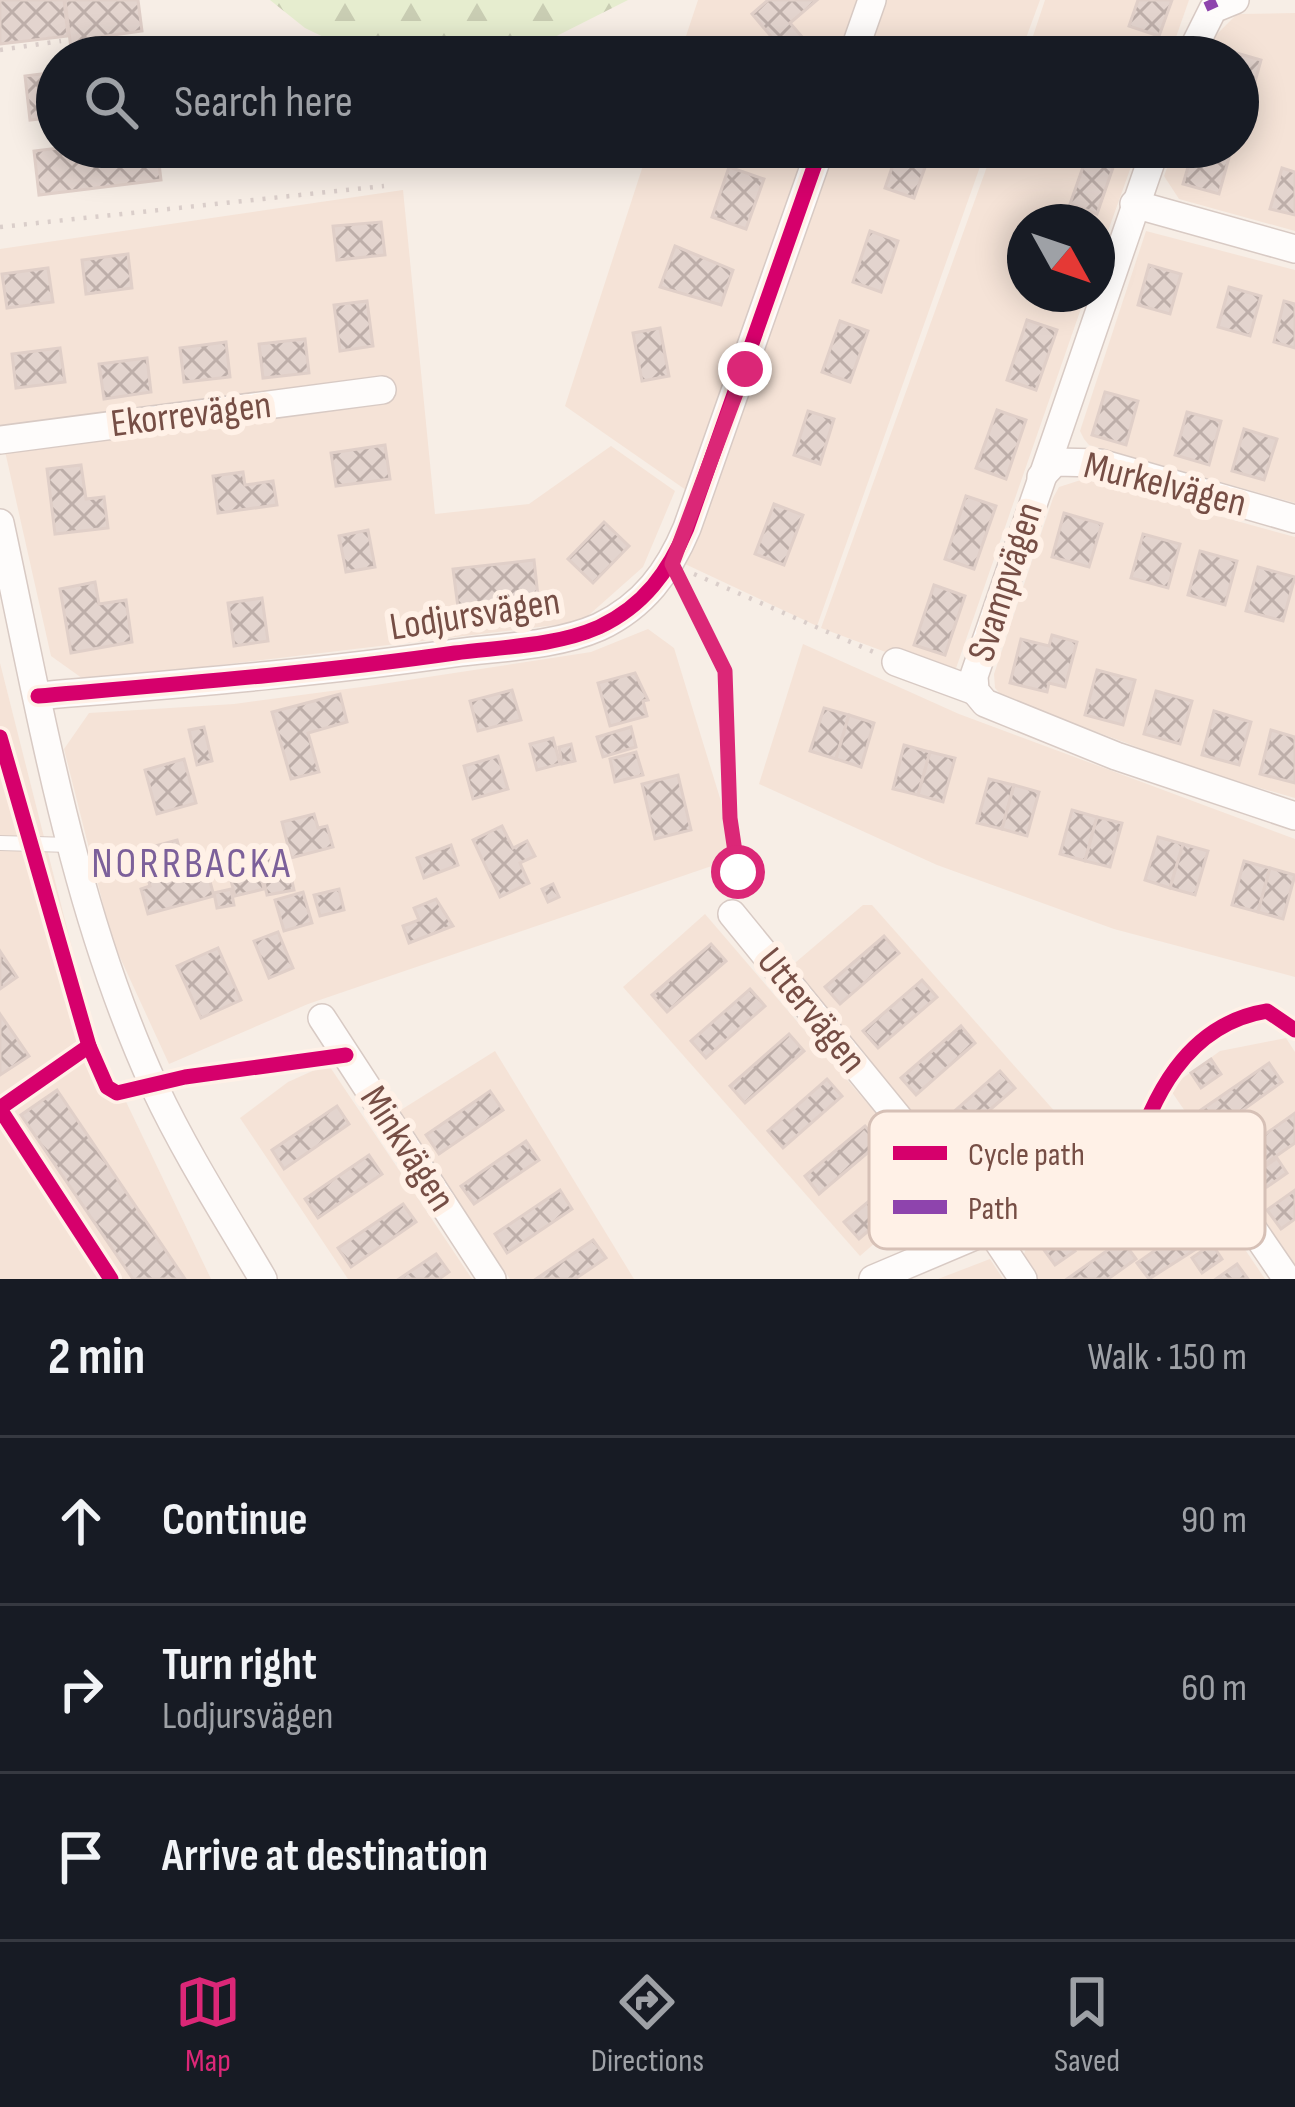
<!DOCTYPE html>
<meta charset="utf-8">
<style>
body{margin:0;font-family:"Sofia Sans Condensed",sans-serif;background:#20242c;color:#f1f3f6}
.compass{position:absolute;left:1007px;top:204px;width:108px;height:108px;border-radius:50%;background:#171b24;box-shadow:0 6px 30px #0003;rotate:130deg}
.stop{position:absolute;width:36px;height:36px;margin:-27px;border:9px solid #db2777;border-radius:50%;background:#fff}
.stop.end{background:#db2777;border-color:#fff;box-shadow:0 3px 12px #0008}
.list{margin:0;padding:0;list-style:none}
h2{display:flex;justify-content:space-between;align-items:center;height:156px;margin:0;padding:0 48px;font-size:51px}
h2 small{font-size:39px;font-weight:400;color:#9ea1a6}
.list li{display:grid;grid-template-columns:78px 1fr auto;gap:36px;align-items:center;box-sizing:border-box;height:168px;padding:0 48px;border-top:3px solid #363941}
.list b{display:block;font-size:45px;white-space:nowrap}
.list p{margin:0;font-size:39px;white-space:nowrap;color:#9ea1a6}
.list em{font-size:39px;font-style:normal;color:#9ea1a6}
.icon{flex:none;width:66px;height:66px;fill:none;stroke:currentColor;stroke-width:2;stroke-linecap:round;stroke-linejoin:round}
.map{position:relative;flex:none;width:1295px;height:1279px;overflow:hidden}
.search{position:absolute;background:#171b24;box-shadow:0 6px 30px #0003;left:36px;right:36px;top:36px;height:132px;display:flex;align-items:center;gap:30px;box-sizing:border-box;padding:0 42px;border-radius:66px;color:#9ea1a6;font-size:45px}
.sheet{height:660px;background:#171b24}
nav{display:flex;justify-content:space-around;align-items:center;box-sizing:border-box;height:168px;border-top:3px solid #363941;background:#171b24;font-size:33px;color:#9ea1a6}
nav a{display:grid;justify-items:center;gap:6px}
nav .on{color:#db2777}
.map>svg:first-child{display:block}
</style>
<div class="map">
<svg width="1295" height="1279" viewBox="0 0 1295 1279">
<defs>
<pattern id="forest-firs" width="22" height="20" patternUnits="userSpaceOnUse" patternTransform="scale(3)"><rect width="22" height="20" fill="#e6edcf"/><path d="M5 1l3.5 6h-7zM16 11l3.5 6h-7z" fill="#c9cdb3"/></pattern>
<pattern id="building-cross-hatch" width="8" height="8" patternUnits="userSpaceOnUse" patternTransform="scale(3)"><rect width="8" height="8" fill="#e3d4ce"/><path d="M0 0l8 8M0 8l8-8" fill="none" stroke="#bdaea9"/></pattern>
</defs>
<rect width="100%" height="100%" fill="#f7eee6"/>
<g fill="#f5e3d7">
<path d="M698 0H1040L1019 57H679Z"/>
<path d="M1045 0H1189L1169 57H1026Z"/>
<path d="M1295 13V231L1179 199 1164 176 1175 147H1238V57H1207L1214 37 1237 14Z"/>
<path d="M649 147H987L817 626 685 564 709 506 565 406Z"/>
<path d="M994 147H1138L1097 262V222H1025V294H1086L953 677 821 628Z"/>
<path d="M403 190 435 514 529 504 611 446 675 491 643 567 581 622 86 681 51 656 0 429V249Z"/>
<path d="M1146 231 1295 270V503L1089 445 1084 439 1080 431Z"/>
<path d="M1084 479 1295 537V798L1201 771 1003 697 995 688 994 674 1053 498 1059 487Z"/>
<path d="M648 629 674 648 738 857 308 1004 169 1064 112 940 64 749 89 713 234 704 369 686 591 652Z"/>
<path d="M803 644 959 714 1295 839V977L1114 929 937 865 759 784Z"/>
<path d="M0 663 94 1035 211 1279H0Z"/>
<path d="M863 905H872L1073 1132 988 1204 789 968Z"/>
<path d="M705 914 939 1187 860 1256 623 987Z"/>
<path d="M1286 1038 1295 1052V1270L1169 1088 1220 1051Z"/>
<path d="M495 1051 634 1279H510L396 1113Z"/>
<path d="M328 1064 472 1279H348L240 1118 288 1082Z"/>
<path d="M1175 1171 1196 1177 1265 1279H1037L1024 1254 1030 1237Z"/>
<path d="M990 1259 1003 1279H938Z"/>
</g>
<path fill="url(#forest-firs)" d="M270 0H628L515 57H365L305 28Z"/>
<g fill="url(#building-cross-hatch)" stroke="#e0cfc8" stroke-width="3">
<path d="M0 0H64L68 36 0 44Z"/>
<path d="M65 0H138L142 31 92 38 94 57H72Z"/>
<path d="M768 0H817L790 23 804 39 786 54 752 14Z"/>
<path d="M1138 0H1172L1159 36 1129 26Z"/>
<path d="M908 38 941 48 938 57H902Z"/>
<path d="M1226 50 1261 60 1250 100 1238 97V57H1224Z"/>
<path d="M57 72V117L30 120 25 76Z"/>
<path d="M67 147H157L161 180 39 195 34 151Z"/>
<path d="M899 147 932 148 914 198 885 188Z"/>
<path d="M1090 147 1118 153 1097 214 1070 204Z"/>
<path d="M1194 147 1230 154 1219 194 1183 184Z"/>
<path d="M729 167 764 179 746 229 712 217Z"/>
<path d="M1282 168 1295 172V215L1270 209Z"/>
<path d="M381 222 385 255 337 260 333 226Z"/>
<path d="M870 231 898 241 881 292 853 282Z"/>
<path d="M675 246 733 270 721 305 660 287Z"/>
<path d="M128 254 132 288 86 294 82 260Z"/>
<path d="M1149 265 1181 274 1170 314 1138 305Z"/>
<path d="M48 268 53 302 7 308 2 274Z"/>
<path d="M1229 287 1261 296 1250 336 1218 327Z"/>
<path d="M367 301 373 346 340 351 334 305Z"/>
<path d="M1284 301 1295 304V348L1274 342Z"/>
<path d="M1027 320 1057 330 1036 390 1007 380Z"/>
<path d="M840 321 868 331 850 382 822 372Z"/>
<path d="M660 328 669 376 642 381 633 333Z"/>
<path d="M305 339 309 373 263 378 259 344Z"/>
<path d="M226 342 230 377 184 382 180 348Z"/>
<path d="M60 348 65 382 16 388 12 354Z"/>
<path d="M147 358 151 392 104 399 99 364Z"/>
<path d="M1105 392 1138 401 1126 445 1092 435Z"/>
<path d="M997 410 1026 420 1006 479 976 468Z"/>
<path d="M808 411 834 419 820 464 794 455Z"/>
<path d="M1187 412 1221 421 1209 465 1175 455Z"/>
<path d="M1244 429 1277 439 1264 480 1232 471Z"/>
<path d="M385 445 390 479 336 486 331 453Z"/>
<path d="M81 465 86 499 104 497 108 528 55 534 47 469Z"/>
<path d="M243 472 245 485 273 481 277 505 218 513 213 476Z"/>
<path d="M966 496 996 506 974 569 945 559Z"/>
<path d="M774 504 803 515 784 565 755 554Z"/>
<path d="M1064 513 1102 524 1089 567 1052 557Z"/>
<path d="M604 522 629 546 593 583 568 559Z"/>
<path d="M368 530 375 567 346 572 339 536Z"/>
<path d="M1143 534 1180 544 1168 588 1131 578Z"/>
<path d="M1200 551 1237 561 1225 605 1188 595Z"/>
<path d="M534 560 538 596 489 602 490 611 459 615 453 569Z"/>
<path d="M1258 567 1295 577 1283 621 1246 611Z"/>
<path d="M95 582 99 604 126 600 132 642 71 653 60 589Z"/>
<path d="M934 585 965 596 945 655 914 645Z"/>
<path d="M262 598 268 641 234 646 228 603Z"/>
<path d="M1052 635 1077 642 1065 687 1049 683 1047 692 1010 683 1021 639 1049 646Z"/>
<path d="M1097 670 1135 680 1123 725 1085 715Z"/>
<path d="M635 673 648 700 643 701 647 716 610 726 598 683Z"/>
<path d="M512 690 521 720 478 731 470 701Z"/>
<path d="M1156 691 1192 701 1180 744 1144 734Z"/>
<path d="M340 694 347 722 308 733 319 772 291 779 272 712Z"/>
<path d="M824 708 849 715 836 759 810 751Z"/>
<path d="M1214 711 1251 722 1239 765 1202 755Z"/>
<path d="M849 715 874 723 861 767 836 759Z"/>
<path d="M204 727 212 761 197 765 189 730Z"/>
<path d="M631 727 636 747 603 757 597 737Z"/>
<path d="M1271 730 1295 737V783L1260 774Z"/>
<path d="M553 738 560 764 537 770 530 744Z"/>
<path d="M571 744 575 761 562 764 559 747Z"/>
<path d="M904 745 930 752 918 795 893 789Z"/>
<path d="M636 752 643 775 615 782 610 759Z"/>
<path d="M930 752 955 758 943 802 918 795Z"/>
<path d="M498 756 508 789 473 799 464 766Z"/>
<path d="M184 759 196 803 157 814 145 770Z"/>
<path d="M678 775 691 830 655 839 642 784Z"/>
<path d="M989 779 1014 785 1002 829 977 823Z"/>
<path d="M1014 785 1039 792 1027 836 1002 829Z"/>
<path d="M1072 810 1097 817 1085 861 1060 854Z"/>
<path d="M314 814 318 828 327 826 333 847 291 858 282 822Z"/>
<path d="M1097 817 1122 823 1110 867 1085 861Z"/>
<path d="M502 826 513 848 527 841 535 856 520 863 529 883 500 897 473 840Z"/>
<path d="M1158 837 1183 844 1170 888 1145 880Z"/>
<path d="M177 840 184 866 204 860 214 896 148 914 141 889 150 886 140 850Z"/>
<path d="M1183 844 1208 851 1195 895 1170 888Z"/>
<path d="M451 845 458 865 424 878 417 858Z"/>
<path d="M286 854 294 890 267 895 259 860Z"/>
<path d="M256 858 264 889 235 896 227 865Z"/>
<path d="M1244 861 1270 868 1258 912 1232 905Z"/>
<path d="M1270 868 1295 875 1283 919 1258 912Z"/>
<path d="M553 884 559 897 548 902 542 889Z"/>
<path d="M231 889 234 905 217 908 214 893Z"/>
<path d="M339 889 344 910 320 916 314 895Z"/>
<path d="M303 892 312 923 284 931 275 900Z"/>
<path d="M436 899 453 926 409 943 403 926 419 920 414 908Z"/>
<path d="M278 932 293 968 269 978 254 941Z"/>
<path d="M884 936 899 953 840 1004 825 987Z"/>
<path d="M711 944 726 961 667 1012 652 995Z"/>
<path d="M218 948 241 1000 201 1018 177 966Z"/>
<path d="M0 951 17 977 0 989Z"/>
<path d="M922 980 937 997 878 1048 863 1031Z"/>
<path d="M750 989 765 1006 706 1058 691 1041Z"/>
<path d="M0 1014 29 1056 0 1075Z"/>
<path d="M961 1026 975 1043 916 1095 901 1078Z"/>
<path d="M789 1034 804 1051 745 1103 730 1086Z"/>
<path d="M1211 1059 1221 1074 1201 1088 1191 1073Z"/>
<path d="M1269 1063 1282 1082 1215 1130 1201 1110Z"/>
<path d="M1000 1071 1015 1088 955 1140 941 1123Z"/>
<path d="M827 1079 842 1096 783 1148 768 1131Z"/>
<path d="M57 1090 185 1279H133L21 1115Z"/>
<path d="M490 1091 503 1110 439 1154 426 1135Z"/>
<path d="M337 1106 349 1124 284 1169 272 1150Z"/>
<path d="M1245 1111 1255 1126 1235 1140 1225 1125Z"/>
<path d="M1295 1113V1143L1246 1177 1233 1157Z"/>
<path d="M865 1126 879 1143 819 1194 805 1176Z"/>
<path d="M526 1141 539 1160 474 1204 461 1186Z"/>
<path d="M369 1155 382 1174 318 1218 305 1199Z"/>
<path d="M1277 1158 1287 1173 1267 1187 1257 1172Z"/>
<path d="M905 1171 919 1188 859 1239 844 1222Z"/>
<path d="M560 1190 572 1209 507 1253 495 1234Z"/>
<path d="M1295 1190V1219L1281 1229 1267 1210Z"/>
<path d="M403 1204 416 1222 351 1267 338 1248Z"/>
<path d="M1205 1215 1218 1235 1149 1279 1137 1263Z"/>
<path d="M1065 1236 1075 1251 1055 1265 1044 1250Z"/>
<path d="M593 1240 606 1258 575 1279H536Z"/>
<path d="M1122 1240 1136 1259 1108 1279H1067Z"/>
<path d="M1212 1244 1222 1259 1202 1273 1192 1258Z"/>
<path d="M436 1254 449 1272 439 1279H399Z"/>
<path d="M1237 1264 1248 1279H1216Z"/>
</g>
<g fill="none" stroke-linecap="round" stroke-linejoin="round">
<g stroke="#d8cac4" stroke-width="16">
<path id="service" d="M0 843 70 845"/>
</g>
<g stroke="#d8cac4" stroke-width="30">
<g id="minor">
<path d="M852 57 872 0"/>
<path d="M1189 57 1213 9 1235 0"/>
<path d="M1156 147 974 676 975 691 985 703 1116 756 1295 816"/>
<path d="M1134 204 1295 249"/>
<path d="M0 440 382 390"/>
<path d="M1041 477 1055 462 1100 463 1295 519"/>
<path d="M0 523C41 713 73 910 155 1088 186 1154 226 1216 263 1279"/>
<path d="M896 662 975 691"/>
<path d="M38 696C177 684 316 673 455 653 502 647 556 646 599 627 644 606 669 571 687 528L821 147"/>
<path d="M732 914 991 1231 1023 1279"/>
<path d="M322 1018 492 1279"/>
<path d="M873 1279 1164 1156 1187 1154 1218 1178 1287 1279"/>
</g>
</g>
<g stroke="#daceca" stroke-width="4.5" stroke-dasharray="3 9" stroke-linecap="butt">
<path d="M0 50 61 41"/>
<path d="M0 227 384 186"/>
<path d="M694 574 876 653"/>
<path d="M685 584 725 671 736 887"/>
</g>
<use href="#service" stroke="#fefcfb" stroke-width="14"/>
<use href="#minor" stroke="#fefcfb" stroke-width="27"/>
<path stroke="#8e44ad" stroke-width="12" stroke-dasharray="24 12" stroke-linecap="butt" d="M1209 0 1213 9"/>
<g stroke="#fff1e7" stroke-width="22">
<g id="cycleway">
<path d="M38 696C177 684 316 673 455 653 502 647 556 646 599 627 644 606 669 571 687 528L821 147"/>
<path d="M0 737 89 1046"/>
<path d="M0 1108 89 1046 107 1087 117 1093 185 1077 346 1055"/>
<path d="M0 1109 111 1279"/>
<path d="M1130 1170C1150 1099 1186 1024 1267 1011L1295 1030"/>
</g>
</g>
<use href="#cycleway" stroke="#d6006c" stroke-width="15"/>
</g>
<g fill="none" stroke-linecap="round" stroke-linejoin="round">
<path stroke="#db2777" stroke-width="15" d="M738 872 730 818 725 671 672 564 745 369"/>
</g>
<g text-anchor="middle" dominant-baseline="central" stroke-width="12" stroke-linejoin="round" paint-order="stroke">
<g font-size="39" fill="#764e45" stroke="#fff1e7">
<text transform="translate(191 415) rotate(-7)">Ekorrevägen</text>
<text transform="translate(1165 485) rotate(14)">Murkelvägen</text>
<text transform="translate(1006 582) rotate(-72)">Svampvägen</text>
<text transform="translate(475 615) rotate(-9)">Lodjursvägen</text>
<text transform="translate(811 1011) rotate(51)">Uttervägen</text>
<text transform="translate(407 1149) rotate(57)">Minkvägen</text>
</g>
<g font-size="42" letter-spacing="3" fill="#7c609a" stroke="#fff1e7">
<text x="192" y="864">NORRBACKA</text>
</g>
</g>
<rect x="869" y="1111" width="396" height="138" rx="18" fill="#fff1e7" stroke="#d6c0b6" stroke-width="3"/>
<rect x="893" y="1146" width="54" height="14" fill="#d6006c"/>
<rect x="893" y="1200" width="54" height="14" fill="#8e44ad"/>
<g font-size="33" fill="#764e45">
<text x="968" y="1165">Cycle path</text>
<text x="968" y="1219">Path</text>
</g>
</svg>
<svg class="compass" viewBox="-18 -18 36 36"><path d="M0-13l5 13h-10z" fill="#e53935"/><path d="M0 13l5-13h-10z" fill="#9ea1a6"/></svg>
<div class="stop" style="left:738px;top:872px"></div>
<div class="stop end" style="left:745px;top:369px"></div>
<div class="search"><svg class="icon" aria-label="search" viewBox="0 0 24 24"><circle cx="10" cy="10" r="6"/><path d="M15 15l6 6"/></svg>Search here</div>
</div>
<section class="sheet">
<h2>2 min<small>Walk · 150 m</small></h2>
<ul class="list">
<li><svg class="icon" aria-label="ahead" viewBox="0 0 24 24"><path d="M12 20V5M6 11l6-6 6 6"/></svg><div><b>Continue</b></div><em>90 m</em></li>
<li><svg class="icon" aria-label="right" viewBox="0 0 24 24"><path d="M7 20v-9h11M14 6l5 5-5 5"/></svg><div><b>Turn right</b><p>Lodjursvägen</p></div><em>60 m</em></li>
<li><svg class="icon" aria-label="arrive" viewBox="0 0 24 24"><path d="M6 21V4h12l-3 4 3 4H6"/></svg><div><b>Arrive at destination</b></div></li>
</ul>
</section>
<nav>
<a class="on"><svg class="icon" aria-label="map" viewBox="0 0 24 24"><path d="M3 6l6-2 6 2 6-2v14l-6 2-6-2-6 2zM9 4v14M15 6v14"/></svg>Map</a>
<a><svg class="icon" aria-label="directions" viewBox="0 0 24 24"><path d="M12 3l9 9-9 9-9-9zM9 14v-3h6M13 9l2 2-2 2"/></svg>Directions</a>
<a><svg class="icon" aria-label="saved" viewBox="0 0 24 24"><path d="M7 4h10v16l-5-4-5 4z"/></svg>Saved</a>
</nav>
